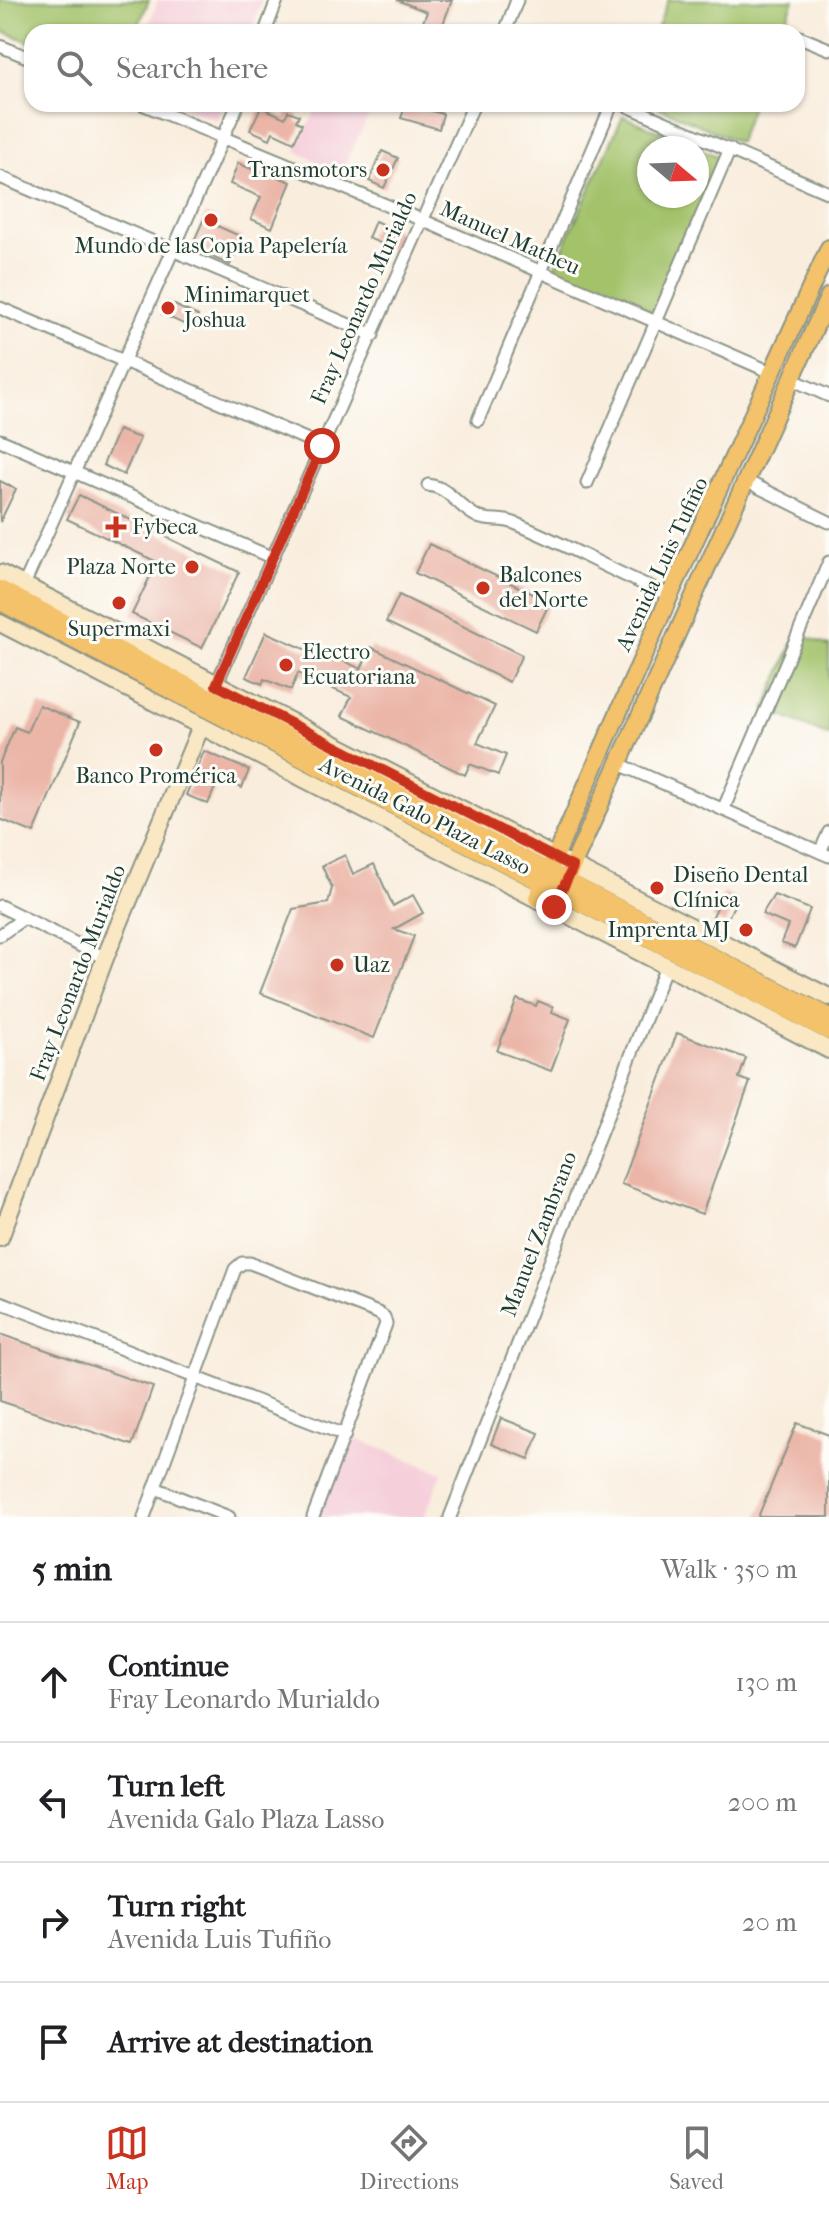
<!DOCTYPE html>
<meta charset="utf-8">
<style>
body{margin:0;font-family:"IM FELL French Canon",serif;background:#f6f6f6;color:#202124}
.compass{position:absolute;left:637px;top:136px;width:72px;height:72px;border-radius:50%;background:#fff;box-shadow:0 2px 6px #0004;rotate:109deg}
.stop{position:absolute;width:24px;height:24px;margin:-18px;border:6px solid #c8321e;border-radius:50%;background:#fff}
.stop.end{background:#c8321e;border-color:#fff;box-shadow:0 2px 8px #0008}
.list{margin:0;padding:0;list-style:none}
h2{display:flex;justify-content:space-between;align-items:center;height:104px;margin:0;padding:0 32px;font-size:34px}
h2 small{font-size:26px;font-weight:400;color:#757577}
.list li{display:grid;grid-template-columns:52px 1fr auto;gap:24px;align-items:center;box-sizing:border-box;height:120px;padding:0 32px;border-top:2px solid #e0e0e0}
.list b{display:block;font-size:30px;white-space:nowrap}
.list p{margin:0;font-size:26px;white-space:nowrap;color:#757577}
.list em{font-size:26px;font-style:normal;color:#757577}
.icon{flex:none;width:44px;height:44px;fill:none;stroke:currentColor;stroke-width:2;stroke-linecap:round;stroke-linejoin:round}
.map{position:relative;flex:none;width:829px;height:1517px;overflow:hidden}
.search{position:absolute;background:#fff;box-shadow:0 2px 6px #0004;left:24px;right:24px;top:24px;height:88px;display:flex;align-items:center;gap:20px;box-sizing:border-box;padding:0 28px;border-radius:24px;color:#757577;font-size:30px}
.sheet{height:584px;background:#fff}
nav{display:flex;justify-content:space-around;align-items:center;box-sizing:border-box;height:112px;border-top:2px solid #e0e0e0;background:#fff;font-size:22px;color:#757577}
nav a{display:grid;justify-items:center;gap:4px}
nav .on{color:#c8321e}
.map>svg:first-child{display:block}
</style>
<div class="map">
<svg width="829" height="1517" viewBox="0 0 829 1517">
<rect width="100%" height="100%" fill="#fdfcf7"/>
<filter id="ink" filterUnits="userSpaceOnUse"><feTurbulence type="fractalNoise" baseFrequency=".0125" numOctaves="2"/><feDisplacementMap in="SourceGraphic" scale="16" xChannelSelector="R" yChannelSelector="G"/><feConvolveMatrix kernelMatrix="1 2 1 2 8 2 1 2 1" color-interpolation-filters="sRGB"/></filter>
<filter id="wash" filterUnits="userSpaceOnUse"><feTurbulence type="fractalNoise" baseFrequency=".006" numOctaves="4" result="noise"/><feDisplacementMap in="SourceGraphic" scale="32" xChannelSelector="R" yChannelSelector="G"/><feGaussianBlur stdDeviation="1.8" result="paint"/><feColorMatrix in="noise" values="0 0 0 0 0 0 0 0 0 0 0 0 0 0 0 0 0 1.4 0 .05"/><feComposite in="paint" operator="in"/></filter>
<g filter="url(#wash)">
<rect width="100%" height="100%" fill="#f9eddd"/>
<g fill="#f5cfda">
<path d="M158 0H262L250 32H146Z"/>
<path d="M173 104H223L217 120Z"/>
<path d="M319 104H375L340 173 296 151Z"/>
<path d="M340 1432 442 1473 424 1517H308Z"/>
</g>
<g fill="#a3c26a" stroke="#61804f" stroke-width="2" fill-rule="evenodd">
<path d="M0 0H149L136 32H32V43L0 30Z"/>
<path d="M668 0H794L782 32H656Z"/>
<path d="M651 104H753L738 142Z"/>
<path d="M623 116 722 158 653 313 553 270ZM649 148H697V196H649Z"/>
<path d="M797 633 829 646V736L765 709Z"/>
</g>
<g id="blocks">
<g fill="#ebb5a7">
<path d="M397 0H452L440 32H419L427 12Z"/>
<path d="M406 104 443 114 439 129 401 118Z"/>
<path d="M261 107 285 118 288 111 299 115 296 121 302 124 294 142 273 132 270 139 250 130Z"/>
<path d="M382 151 398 158 384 188 369 181Z"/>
<path d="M238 163 269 177 271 174 291 182 272 228 251 219 261 197 230 184Z"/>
<path d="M206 214 218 219 215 225 242 237 230 265 196 250 193 243Z"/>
<path d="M375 221 400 232 394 249 368 238Z"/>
<path d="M168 302 198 316 192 328 162 314Z"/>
<path d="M118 430 140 438 124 475 103 465Z"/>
<path d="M0 481 16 489 0 522Z"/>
<path d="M79 495 239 572 202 648 132 614 157 562 67 519Z"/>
<path d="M429 544 550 602 536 631 415 573Z"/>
<path d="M399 595 522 655 509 682 386 622Z"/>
<path d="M266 632 318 655 320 650 361 669 371 647 495 706 477 743 506 755 498 775 470 764 465 775 342 716 351 697 298 673 291 690 264 679 262 684 246 677Z"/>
<path d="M39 705 80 722 34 833 0 819V762L15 727 27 732Z"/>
<path d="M204 751 249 770 242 788 219 778 208 804 186 795Z"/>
<path d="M345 855 353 874 374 864 393 906 413 895 423 913 394 929 414 936 374 1038 260 993 293 909 328 903 332 888 322 866Z"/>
<path d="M724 893 737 899 725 924 712 918Z"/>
<path d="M774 895 810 909 795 948 781 943 788 925 762 914Z"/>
<path d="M517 999 536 1006 538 1001 553 1007 552 1012 570 1019 551 1071 497 1051Z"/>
<path d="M677 1033 746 1058 739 1078 750 1082 702 1214 621 1184Z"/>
<path d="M0 1334 153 1387 132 1445 0 1401Z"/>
<path d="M501 1418 539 1433 529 1459 491 1444Z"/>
<path d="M797 1423 829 1435V1517H758Z"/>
</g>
</g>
</g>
<g filter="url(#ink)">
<use href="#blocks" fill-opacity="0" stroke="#8c9588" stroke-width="2"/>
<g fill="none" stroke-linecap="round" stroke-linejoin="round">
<g stroke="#8c9588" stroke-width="15">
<g id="street">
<path d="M265 32 277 0"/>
<path d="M505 32 517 0"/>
<path d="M797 36 829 49"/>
<path d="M0 46 32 59"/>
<path d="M142 104 422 220 773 373"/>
<path d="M623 104 829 193"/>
<path d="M0 177 373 335"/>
<path d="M0 308 322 446"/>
<path d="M791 379 829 396"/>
<path d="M478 420 612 104"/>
<path d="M0 440 273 558"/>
<path d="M746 481 829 522"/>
<path d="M587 483 730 149"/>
<path d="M428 485C451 488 457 507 478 517 489 522 503 518 514 523 567 544 617 575 670 595"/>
<path d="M24 585 238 104"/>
<path d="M216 685 474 104"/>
<path d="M619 764 829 856"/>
<path d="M723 810 829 562"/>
<path d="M820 852 829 832"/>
<path d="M0 906 105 958"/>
<path d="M0 935 24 918"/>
<path d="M0 1302 345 1435"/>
<path d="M155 1488 229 1517"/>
<path d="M144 1517 235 1269 242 1263H250L378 1313 384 1317 386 1324 313 1517"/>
<path d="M450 1517 666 966"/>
</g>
</g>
<g stroke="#8c9588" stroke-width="20">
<g id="secondary">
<path d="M0 573 829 997"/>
<path d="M0 623C277 764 553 908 829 1050"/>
<path d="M0 1238 105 958 201 726"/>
</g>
</g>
<g stroke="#8c9588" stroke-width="20">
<g id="primary">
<path d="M0 589 829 1016"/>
<path d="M0 602 829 1032"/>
<path d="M537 898 670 595 829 248"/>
<path d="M554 907 829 296"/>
</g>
</g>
<use href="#street" stroke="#fff" stroke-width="11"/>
<use href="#secondary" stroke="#fae7c3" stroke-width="16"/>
<use href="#primary" stroke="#f3c26a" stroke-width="16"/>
</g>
</g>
<g fill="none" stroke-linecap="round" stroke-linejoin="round" filter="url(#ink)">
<path stroke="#c8321e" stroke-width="10" d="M322 446 216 685 573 867 554 907"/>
</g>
<g fill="#c8321e" stroke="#fdfcf7" stroke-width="3">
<circle cx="383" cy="170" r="8"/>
<circle cx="211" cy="220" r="8"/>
<circle cx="168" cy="308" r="8"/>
<path d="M112 515h8v8h8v8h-8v8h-8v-8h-8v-8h8z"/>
<circle cx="192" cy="567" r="8"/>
<circle cx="483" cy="588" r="8"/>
<circle cx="119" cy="603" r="8"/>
<circle cx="286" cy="665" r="8"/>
<circle cx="156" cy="750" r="8"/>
<circle cx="657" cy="888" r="8"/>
<circle cx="746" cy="930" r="8"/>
<circle cx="337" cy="965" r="8"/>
</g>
<g text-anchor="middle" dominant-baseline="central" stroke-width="6" stroke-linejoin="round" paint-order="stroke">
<g font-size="22" fill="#1f3d34" stroke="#fdfcf7" text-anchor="start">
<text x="367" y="170" text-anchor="end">Transmotors</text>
<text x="211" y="246" text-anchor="middle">Mundo de lasCopia Papelería</text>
<text x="184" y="295">Minimarquet<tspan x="184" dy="25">Joshua</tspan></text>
<text x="132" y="527">Fybeca</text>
<text x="176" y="567" text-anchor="end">Plaza Norte</text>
<text x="499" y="575">Balcones<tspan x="499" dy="25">del Norte</tspan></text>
<text x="119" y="629" text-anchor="middle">Supermaxi</text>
<text x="302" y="652">Electro<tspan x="302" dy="25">Ecuatoriana</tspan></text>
<text x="156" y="776" text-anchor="middle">Banco Promérica</text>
<text x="673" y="875">Diseño Dental<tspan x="673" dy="25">Clínica</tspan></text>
<text x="730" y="930" text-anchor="end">Imprenta MJ</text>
<text x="353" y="965">Uaz</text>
</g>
<g font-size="22" fill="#1f3d34" stroke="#fdfcf7">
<text transform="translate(510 238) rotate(24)">Manuel Matheu</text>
<text transform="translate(364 298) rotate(-66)">Fray Leonardo Murialdo</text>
<text transform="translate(662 564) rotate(-65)">Avenida Luis Tufiño</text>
<text transform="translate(425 816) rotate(27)">Avenida Galo Plaza Lasso</text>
<text transform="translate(78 973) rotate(-69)">Fray Leonardo Murialdo</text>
<text transform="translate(539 1234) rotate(-69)">Manuel Zambrano</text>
</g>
</g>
</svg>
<svg class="compass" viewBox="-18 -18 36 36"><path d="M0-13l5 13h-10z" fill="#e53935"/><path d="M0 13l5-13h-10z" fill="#757577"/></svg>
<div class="stop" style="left:322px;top:446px"></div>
<div class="stop end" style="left:554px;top:907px"></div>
<div class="search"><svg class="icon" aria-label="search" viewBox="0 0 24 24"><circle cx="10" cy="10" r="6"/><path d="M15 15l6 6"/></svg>Search here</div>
</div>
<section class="sheet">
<h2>5 min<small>Walk · 350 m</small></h2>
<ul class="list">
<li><svg class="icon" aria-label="ahead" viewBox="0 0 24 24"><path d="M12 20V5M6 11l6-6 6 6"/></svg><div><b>Continue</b><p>Fray Leonardo Murialdo</p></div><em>130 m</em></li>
<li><svg class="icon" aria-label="left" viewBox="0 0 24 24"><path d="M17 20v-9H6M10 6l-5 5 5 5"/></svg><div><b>Turn left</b><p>Avenida Galo Plaza Lasso</p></div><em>200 m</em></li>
<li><svg class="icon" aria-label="right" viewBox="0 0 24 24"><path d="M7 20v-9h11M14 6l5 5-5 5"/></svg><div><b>Turn right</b><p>Avenida Luis Tufiño</p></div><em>20 m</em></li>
<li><svg class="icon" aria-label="arrive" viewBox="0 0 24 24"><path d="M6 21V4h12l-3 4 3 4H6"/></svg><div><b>Arrive at destination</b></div></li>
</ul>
</section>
<nav>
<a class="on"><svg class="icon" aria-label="map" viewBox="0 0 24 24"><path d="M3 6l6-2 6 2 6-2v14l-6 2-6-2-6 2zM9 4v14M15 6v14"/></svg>Map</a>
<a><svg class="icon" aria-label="directions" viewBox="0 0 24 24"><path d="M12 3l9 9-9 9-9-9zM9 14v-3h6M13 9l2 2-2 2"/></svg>Directions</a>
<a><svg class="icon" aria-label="saved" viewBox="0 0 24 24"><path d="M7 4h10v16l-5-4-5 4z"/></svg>Saved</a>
</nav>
